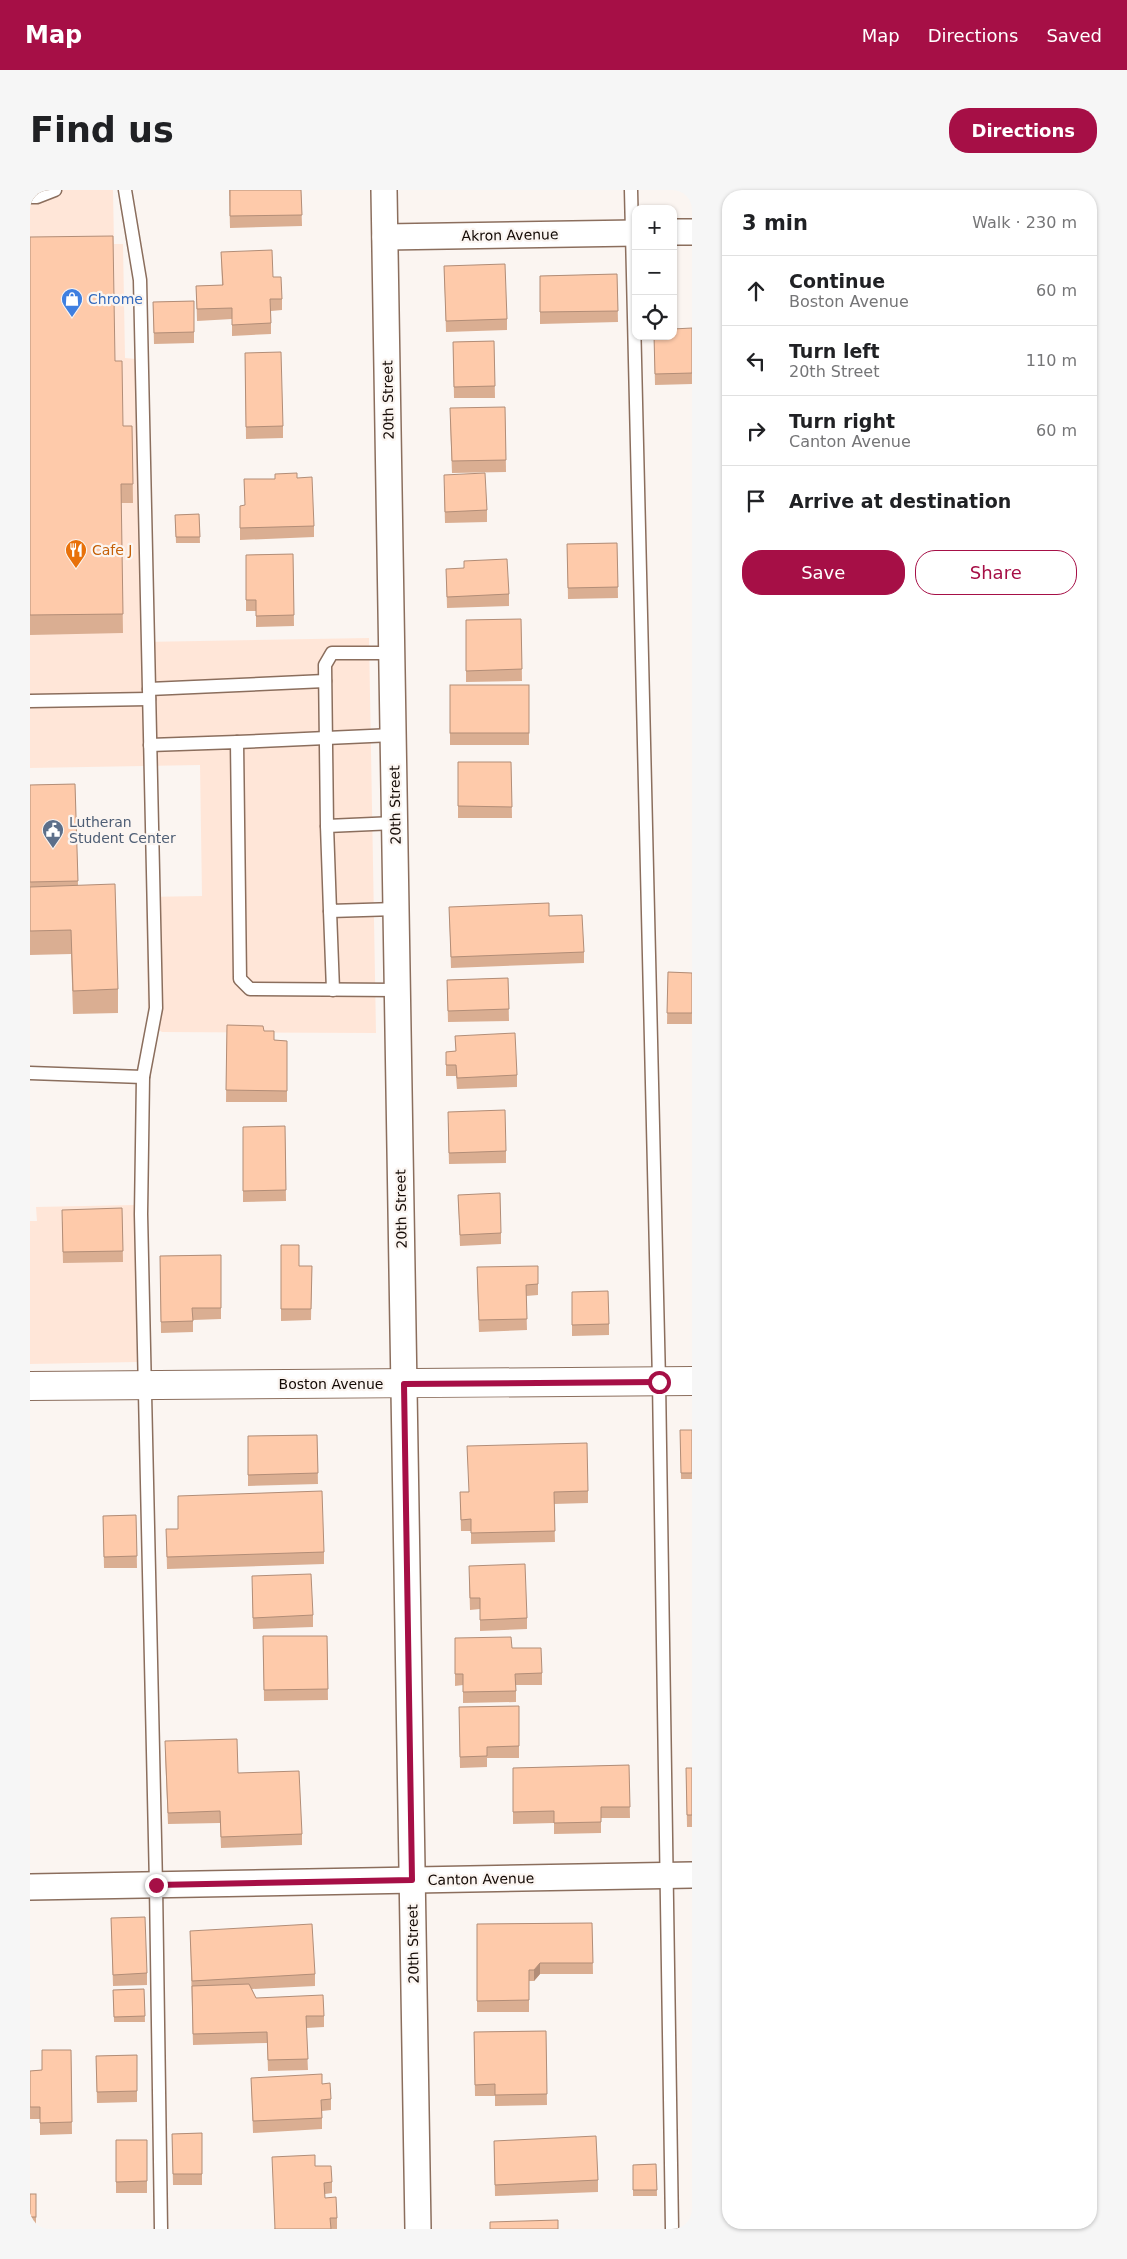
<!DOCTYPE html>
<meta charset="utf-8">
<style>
body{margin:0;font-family:"DejaVu Sans",sans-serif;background:#f6f6f6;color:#202124}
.controls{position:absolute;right:15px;top:15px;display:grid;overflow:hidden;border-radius:10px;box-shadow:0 1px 4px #0004}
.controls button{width:45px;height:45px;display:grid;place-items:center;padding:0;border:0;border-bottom:1px solid #e0e0e0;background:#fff;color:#202124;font:25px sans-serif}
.stop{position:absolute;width:15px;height:15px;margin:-11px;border:4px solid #a60f46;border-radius:50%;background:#fff}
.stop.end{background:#a60f46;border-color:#fff;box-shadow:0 1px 5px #0008}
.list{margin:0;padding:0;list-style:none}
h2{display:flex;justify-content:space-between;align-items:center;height:65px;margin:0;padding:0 20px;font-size:21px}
h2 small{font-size:16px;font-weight:400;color:#757577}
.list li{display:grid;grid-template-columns:32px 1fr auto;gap:15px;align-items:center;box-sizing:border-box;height:70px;padding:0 20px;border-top:1px solid #e0e0e0}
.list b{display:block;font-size:19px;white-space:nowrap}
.list p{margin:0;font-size:16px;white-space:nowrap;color:#757577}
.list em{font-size:16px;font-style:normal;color:#757577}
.actions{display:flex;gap:10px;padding:15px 20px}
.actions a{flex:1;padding:11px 0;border:1px solid #a60f46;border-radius:20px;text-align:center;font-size:18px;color:#a60f46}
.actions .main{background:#a60f46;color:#fff}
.icon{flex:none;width:28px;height:28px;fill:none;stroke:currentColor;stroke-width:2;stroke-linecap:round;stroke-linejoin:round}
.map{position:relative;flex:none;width:662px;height:2039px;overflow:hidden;border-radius:20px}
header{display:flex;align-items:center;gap:30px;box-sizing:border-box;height:70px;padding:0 25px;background:#a60f46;color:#fff}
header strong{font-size:24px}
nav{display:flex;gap:28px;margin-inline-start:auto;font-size:18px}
.intro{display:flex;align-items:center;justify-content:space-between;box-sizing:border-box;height:120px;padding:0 30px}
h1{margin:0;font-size:35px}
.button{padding:12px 22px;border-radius:20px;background:#a60f46;color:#fff;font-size:18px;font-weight:700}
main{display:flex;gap:30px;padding:0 30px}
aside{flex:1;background:#fff;border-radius:20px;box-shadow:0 1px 4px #0004}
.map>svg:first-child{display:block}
</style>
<header>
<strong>Map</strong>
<nav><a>Map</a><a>Directions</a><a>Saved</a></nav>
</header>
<div class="intro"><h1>Find us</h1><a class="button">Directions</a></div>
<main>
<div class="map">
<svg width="662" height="2039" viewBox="0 0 662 2039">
<rect width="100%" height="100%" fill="#fbf5f1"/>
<g fill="#ffe6d8">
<path d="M0 0H83L84 54H93L95 168 106 169 112 452 339 448 346 843 132 842 118 832 116 707 172 706 170 575 0 578Z"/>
<path d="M104 1015 107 1172 0 1174V1031H7L6 1017Z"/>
</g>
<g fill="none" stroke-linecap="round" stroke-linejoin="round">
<g stroke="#8b6e5d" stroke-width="15">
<g id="lane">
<path d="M95 0 110 90 126 818 113 887 111 1024 126 1695 131 2039"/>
<path d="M601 0 629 1191 642 2039"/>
<path d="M0 7H7L25 0"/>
<path d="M119 499 295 491"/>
<path d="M0 511 119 509"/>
<path d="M207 552 363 545"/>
<path d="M120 555 207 552 210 789 220 799 368 800"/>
<path d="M365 633 297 636 300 721 366 719"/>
<path d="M297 636 295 475 302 463H362"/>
<path d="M300 721 303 800"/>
<path d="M0 883 113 887"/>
</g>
</g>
<g stroke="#8b6e5d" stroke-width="28">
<g id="street">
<path d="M354 0 388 2039"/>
<path d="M643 42H662"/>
<path d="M355 47 606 43"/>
<path d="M0 1697 662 1685"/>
</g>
</g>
<g stroke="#8b6e5d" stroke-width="30">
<path id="secondary" d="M0 1196 662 1191"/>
</g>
<use href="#lane" stroke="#fff" stroke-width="12"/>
<use href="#street" stroke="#fff" stroke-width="25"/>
<use href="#secondary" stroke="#fff" stroke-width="28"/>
</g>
<g fill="#daae92">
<path d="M199 0H271L272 36 200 38Z"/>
<path d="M0 47 85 171 93 236H102L103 313H91L93 443 0 445Z"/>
<path d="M191 62 243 87 252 109V120L241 121V144L202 146V129L167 131 166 96 192 95Z"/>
<path d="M414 76 477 129V140L416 142Z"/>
<path d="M587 84 588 132 510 134V86Z"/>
<path d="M164 111V153L124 154 123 112Z"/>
<path d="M662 138V194L625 195 624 146Z"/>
<path d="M464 151 465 208H424L423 152Z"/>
<path d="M215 163 253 236V248L216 249Z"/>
<path d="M475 217 476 282 422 283 420 229Z"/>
<path d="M214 289 284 336V347L210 350V316H215Z"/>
<path d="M414 296 457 320V332L415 333Z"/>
<path d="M169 324 170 353H146L145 325Z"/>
<path d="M587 353 588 408 538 409 537 354Z"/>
<path d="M263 364 264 436 226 437V421H216V365Z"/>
<path d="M416 379 479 404V416L417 418Z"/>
<path d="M491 429 492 491 436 492V430Z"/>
<rect x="420" y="495" width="79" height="60"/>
<path d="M428 572H481L482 628H428Z"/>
<path d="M45 594 48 695 88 799V823L43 824 41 764 0 765V595Z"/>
<path d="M419 717 519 726 554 762V773L421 778Z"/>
<path d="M638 782 662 783V834H637Z"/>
<path d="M478 788 479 831 418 832 417 790Z"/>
<path d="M197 835 234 841 244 850 257 851V912H196Z"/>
<path d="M425 846 487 885V897L427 899 426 886H416V862L426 861Z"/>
<path d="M418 933 476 961V973L419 974Z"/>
<path d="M255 936 256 1011 213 1012V937Z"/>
<path d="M428 1005 471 1043V1054L430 1056Z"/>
<path d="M92 1018 93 1072 33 1073 32 1032Z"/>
<path d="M251 1055 269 1076H282L281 1130 251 1131Z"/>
<path d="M191 1065V1129L163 1130V1142L131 1143 130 1066Z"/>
<path d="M508 1076V1105L496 1106 497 1140 449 1142 447 1089Z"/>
<path d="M542 1102 579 1134V1145L542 1146Z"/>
<path d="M650 1240H662V1289H651Z"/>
<path d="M287 1245 288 1294 218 1296V1246Z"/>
<path d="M558 1301V1313L524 1314 525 1352 441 1354V1341H431L430 1302Z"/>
<path d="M106 1325 107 1378H74L73 1326Z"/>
<path d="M136 1339 294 1362V1374L137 1379Z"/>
<path d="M439 1387 497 1428V1439L450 1441V1419L440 1420Z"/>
<path d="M222 1398 283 1425V1437L223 1439Z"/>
<path d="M233 1446H297L298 1510 234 1511Z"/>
<path d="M425 1448 482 1458 512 1483V1495H486V1512L433 1513V1495L425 1496Z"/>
<path d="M489 1516V1568H457V1577L430 1578 429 1517Z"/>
<path d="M135 1563 208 1583 272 1644V1655L191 1658 190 1633 138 1634Z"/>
<path d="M599 1575 600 1628H571V1643L524 1644V1633L483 1634V1578Z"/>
<path d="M656 1578H662V1637H657Z"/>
<path d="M81 1728 117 1783V1795L83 1796Z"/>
<path d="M562 1733 563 1784H510L504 1791H499V1822H447V1734Z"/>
<path d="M160 1741 285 1784V1796L222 1799 226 1808 294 1826V1837L276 1838 278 1880 238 1881 237 1853 163 1855Z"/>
<path d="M114 1799 115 1832H84L83 1800Z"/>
<path d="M516 1841 517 1915 465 1916V1906H445L444 1842Z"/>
<path d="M12 1860H41L42 1944 10 1945V1929H0V1881L12 1880Z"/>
<path d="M107 1865V1912L67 1913 66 1866Z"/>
<path d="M221 1888 292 1894 301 1909V1920L292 1921V1939L223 1943Z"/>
<path d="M172 1943V1995H143L142 1944Z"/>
<rect x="86" y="1950" width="31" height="53"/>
<path d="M464 1951 568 1990V2002L465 2006Z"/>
<path d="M626 1974 627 2006H603V1975Z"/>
<path d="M285 1976 302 1992V2003L295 2004V2008L307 2028V2039H244Z"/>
<rect x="0" y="2004" width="6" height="34"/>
</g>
<path fill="#b28d77" d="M510 1773V1784L504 1791V1780Z"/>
<g fill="#fecaaa" stroke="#b28d77">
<path d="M200 0H271L272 25 200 26Z"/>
<path d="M83 46 85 171H92L93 236H102L103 294H91L93 424 0 425V47Z"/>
<path d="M242 60 243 87H251L252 109H240L241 133 202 135V118L167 119 166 96 193 95 191 62Z"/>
<path d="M475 74 477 129 416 131 414 76Z"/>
<path d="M587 84 588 121 510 122V86Z"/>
<path d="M164 111V142L124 143 123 112Z"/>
<path d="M662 138V183L625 184 624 146H643V139Z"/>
<path d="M464 151 465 196 424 197 423 152Z"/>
<path d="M251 162 253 236 216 237 215 163Z"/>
<path d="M475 217 476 270 422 271 420 218Z"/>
<path d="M267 283V288L282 287 284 336 210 338V316L215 315 214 289H245V284Z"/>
<path d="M455 283 457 320 415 322 414 285Z"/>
<path d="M169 324 170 347H146L145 325Z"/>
<path d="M587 353 588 397 538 398 537 354Z"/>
<path d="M263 364 264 425 226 426V410H216V365Z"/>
<path d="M477 369 479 404 417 407 416 379 434 378V371Z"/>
<path d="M491 429 492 479 436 481V430Z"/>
<rect x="420" y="495" width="79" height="48"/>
<path d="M428 572H481L482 617 428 616Z"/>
<path d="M45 594 48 691 0 692V595Z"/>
<path d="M85 694 88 799 43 801 41 740 0 741V697Z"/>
<path d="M519 713V726L552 725 554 762 421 767 419 717Z"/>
<path d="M638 782 662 783V823H637Z"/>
<path d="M478 788 479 819 418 821 417 790Z"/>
<path d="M197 835 233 836 234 841H244V850L257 851V901L196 900Z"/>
<path d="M485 843 487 885 427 888 426 875H416V862L426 861 425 846Z"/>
<path d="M475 920 476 961 419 963 418 922Z"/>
<path d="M255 936 256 1000 213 1001V937Z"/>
<path d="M470 1003 471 1043 430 1045 428 1005Z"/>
<path d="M92 1018 93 1061 33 1062 32 1020Z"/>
<path d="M251 1055H269V1076H282L281 1119H251Z"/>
<path d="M191 1065V1118H162L163 1131 131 1132 130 1066Z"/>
<path d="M508 1076V1094L496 1095 497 1129 449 1130 447 1077Z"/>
<path d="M578 1101 579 1134 542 1135V1102Z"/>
<path d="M650 1240H662V1283H651Z"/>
<path d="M287 1245 288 1283 218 1285V1246Z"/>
<path d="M557 1253 558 1301 524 1302 525 1341 441 1343V1329L431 1330 430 1302H439L437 1256Z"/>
<path d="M292 1301 294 1362 137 1367 136 1339H148V1306Z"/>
<path d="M106 1325 107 1366 74 1367 73 1326Z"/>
<path d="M495 1374 497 1428 450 1430V1408H440L439 1376Z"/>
<path d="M281 1384 283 1425 223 1428 222 1386Z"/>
<path d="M233 1446H297L298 1499 234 1500Z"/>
<path d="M481 1447 482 1458H511L512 1483 485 1484 486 1501 433 1502V1484H425V1448Z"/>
<path d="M489 1516V1556L457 1557V1566L430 1567 429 1517Z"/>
<path d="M207 1549 208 1583 269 1581 272 1644 191 1647 190 1621 138 1623 135 1551Z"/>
<path d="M599 1575 600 1617H571V1632L524 1633V1621L483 1622V1578Z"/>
<path d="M656 1578H662V1625H657Z"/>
<path d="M115 1727 117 1783 83 1785 81 1728Z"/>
<path d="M562 1733 563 1773H510L504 1780H499V1810L447 1811V1734Z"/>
<path d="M282 1734 285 1784 162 1791 160 1741Z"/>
<path d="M219 1794 226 1808 293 1805 294 1826H276L278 1869 238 1870 237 1842 163 1844 162 1796Z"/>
<path d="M114 1799 115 1826 84 1827 83 1800Z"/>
<path d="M516 1841 517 1904 465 1905V1894L445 1895 444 1842Z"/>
<path d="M12 1860H41L42 1932 10 1933V1917H0V1881L12 1880Z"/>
<path d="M107 1865V1901L67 1902 66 1866Z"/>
<path d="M292 1884V1894L300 1893 301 1909 291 1910 292 1928 223 1931 221 1888Z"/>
<path d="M172 1943V1984H143L142 1944Z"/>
<path d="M566 1946 568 1990 465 1995 464 1951Z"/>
<path d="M86 1950H117V1991L86 1992Z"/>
<path d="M285 1965V1976H301L302 1992 294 1993 295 2008 306 2007 307 2028H300L301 2039H245L242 1967Z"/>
<path d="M626 1974 627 2000H603V1975Z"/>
<rect x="0" y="2004" width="6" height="23"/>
<path d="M528 2030V2039H460V2032Z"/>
</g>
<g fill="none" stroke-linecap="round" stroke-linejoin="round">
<path stroke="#a60f46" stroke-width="6" d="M126 1695 382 1690 374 1194 629 1192"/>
</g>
<defs>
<g id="shop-pin" transform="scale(1.125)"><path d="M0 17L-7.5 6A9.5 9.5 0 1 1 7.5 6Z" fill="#3f7fe0" stroke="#fbf5f1"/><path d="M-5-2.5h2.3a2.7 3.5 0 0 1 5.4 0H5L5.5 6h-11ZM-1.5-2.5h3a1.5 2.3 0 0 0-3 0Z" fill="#fff"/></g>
<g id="restaurant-pin" transform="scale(1.125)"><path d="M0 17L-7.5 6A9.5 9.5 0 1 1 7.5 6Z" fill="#e8710a" stroke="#fbf5f1"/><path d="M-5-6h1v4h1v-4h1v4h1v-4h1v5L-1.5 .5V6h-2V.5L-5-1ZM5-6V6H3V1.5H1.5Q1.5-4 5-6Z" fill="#fff"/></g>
<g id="civic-pin" transform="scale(1.125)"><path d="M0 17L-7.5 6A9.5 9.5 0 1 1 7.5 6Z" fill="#5c6f8a" stroke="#fbf5f1"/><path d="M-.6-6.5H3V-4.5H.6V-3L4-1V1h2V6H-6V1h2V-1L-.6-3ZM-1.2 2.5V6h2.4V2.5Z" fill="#fff"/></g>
</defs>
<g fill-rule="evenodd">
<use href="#shop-pin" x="42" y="109"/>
<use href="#restaurant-pin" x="46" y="360"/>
<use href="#civic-pin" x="23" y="640"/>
</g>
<g text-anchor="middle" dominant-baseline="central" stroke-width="4.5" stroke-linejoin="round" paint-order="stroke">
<g font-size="14" fill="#130904" stroke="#fbf5f1">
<text transform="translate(480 45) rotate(-1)">Akron Avenue</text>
<text transform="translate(358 210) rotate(-91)">20th Street</text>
<text transform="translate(365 615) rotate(-91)">20th Street</text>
<text transform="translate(371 1019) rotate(-91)">20th Street</text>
<text x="301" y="1194">Boston Avenue</text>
<text transform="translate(451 1689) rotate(-1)">Canton Avenue</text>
<text transform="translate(383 1754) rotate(-91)">20th Street</text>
</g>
<g font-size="14" fill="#366cbe" stroke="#fbf5f1" text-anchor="start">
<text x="58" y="109">Chrome</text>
</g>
<g font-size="14" fill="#c56008" stroke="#fbf5f1" text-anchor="start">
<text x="62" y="360">Cafe J</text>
</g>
<g font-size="14" fill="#4e5e75" stroke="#fbf5f1" text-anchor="start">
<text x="39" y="632">Lutheran<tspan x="39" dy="16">Student Center</tspan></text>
</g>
</g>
</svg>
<div class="controls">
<button>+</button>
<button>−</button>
<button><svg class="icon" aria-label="locate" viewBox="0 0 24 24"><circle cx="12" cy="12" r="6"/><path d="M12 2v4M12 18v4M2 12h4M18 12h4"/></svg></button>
</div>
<div class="stop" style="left:629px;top:1192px"></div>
<div class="stop end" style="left:126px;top:1695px"></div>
</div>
<aside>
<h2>3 min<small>Walk · 230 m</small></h2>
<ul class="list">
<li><svg class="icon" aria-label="ahead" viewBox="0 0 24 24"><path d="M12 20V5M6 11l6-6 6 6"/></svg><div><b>Continue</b><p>Boston Avenue</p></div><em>60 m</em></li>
<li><svg class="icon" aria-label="left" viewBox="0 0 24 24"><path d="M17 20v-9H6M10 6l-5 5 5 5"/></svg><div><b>Turn left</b><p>20th Street</p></div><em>110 m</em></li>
<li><svg class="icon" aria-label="right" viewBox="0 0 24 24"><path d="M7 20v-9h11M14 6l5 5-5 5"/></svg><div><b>Turn right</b><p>Canton Avenue</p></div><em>60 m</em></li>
<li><svg class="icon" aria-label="arrive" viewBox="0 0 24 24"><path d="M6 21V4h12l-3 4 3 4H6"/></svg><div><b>Arrive at destination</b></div></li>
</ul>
<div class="actions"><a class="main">Save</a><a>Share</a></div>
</aside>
</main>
